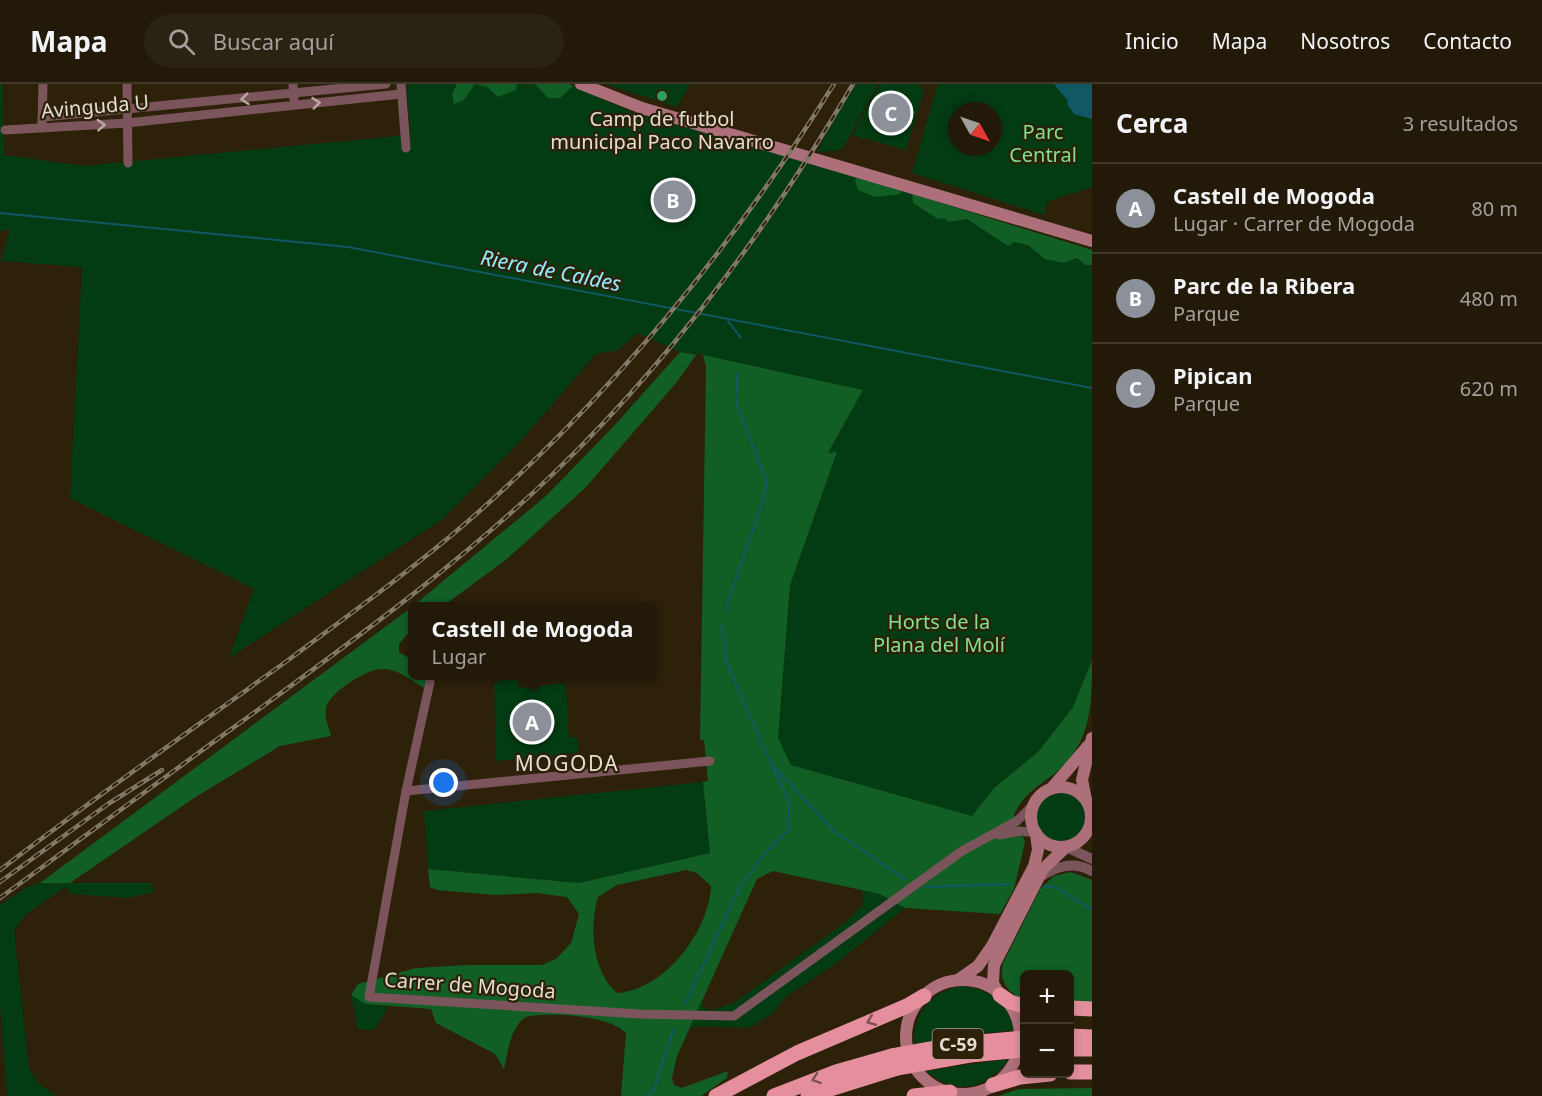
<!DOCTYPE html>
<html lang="es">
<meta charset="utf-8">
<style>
body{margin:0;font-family:"Noto Sans",sans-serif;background:#2a2212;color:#f1f3f6}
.controls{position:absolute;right:18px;bottom:18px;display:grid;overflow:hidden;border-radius:9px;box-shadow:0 3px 9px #0003}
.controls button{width:54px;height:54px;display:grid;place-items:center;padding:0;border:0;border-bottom:2px solid #3f3829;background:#221908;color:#f1f3f6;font:30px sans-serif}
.compass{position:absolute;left:948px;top:18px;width:54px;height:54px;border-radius:50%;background:#221908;box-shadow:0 3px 9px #0003;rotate:130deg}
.you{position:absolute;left:444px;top:699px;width:21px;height:21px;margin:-15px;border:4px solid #fff;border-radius:50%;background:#1a73e8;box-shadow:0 0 0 9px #1a73e833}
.badge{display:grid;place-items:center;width:39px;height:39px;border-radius:50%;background:#8c9099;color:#fff;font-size:20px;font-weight:700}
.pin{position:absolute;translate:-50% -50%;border:3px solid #fff;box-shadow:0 2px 6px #0006}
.popup{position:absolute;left:408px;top:518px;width:249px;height:78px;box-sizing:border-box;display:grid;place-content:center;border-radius:9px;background:#221908;filter:drop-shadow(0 2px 4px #0005);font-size:20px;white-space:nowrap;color:#a2a09c}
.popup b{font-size:22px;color:#f1f3f6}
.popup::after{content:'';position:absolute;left:50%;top:100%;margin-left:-12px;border:12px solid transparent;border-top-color:#221908}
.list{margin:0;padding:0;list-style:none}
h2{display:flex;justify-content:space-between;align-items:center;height:78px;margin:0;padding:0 24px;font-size:26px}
h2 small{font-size:20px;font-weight:400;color:#a2a09c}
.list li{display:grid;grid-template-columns:39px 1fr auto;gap:18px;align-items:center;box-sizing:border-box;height:90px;padding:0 24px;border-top:2px solid #3f3829}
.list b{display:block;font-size:22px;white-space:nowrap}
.list p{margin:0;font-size:20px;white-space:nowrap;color:#a2a09c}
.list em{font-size:20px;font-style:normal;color:#a2a09c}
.icon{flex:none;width:33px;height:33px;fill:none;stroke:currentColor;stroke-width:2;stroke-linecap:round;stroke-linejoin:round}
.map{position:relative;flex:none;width:1092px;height:1012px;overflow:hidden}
header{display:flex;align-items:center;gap:36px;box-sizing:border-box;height:84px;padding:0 30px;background:#221908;border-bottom:2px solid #3f3829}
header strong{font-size:28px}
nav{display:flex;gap:33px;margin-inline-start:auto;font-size:21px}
.search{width:420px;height:54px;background:#2a2212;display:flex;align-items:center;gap:15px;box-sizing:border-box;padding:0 21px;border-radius:33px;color:#a2a09c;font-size:22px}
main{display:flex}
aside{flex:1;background:#221908}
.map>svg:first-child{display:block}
</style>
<header>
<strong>Mapa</strong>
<div class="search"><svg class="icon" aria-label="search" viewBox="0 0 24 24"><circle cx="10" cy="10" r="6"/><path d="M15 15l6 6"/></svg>Buscar aquí</div>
<nav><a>Inicio</a><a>Mapa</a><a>Nosotros</a><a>Contacto</a></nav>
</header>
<main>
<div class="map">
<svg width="1092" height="1012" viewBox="0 0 1092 1012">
<rect width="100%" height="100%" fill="#2d210a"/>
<g fill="#033b13" fill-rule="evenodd">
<path d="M0 0H3L4 71 84 82 398 52 410 48 407 0H569L627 26 812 79 1092 166V576L1073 623 1038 668 994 704 972 732 791 681 778 654 790 501 837 369 828 370 863 306 703 271 680 268 637 249 618 266 596 270 519 359 443 435 229 574 254 505 70 414 82 183 1 177 10 146 0 147Z"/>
<path d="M605 0H690L677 23Z"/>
<path d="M851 0H878L842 66 817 68Z"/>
<path d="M880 0H919L924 7 906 66 852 51Z"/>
<path d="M938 0H1092V103L1047 118 1044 131 912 89ZM957 27H993V63H957Z"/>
<path d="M506 594H518L519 604 565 599 569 638 567 640 570 654 577 653 579 669 496 677 494 600Z"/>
<path d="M703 698 710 769 579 799 428 785 424 727Z"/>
<circle cx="1061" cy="733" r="30"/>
<path d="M40 799H152L154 808 128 814 72 810 65 803 25 831 14 847 29 984 38 999 54 1010V1012H7L0 920V821L27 803Z"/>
<path d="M862 806 880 810 905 824 834 881 787 912 772 930 749 944 704 942 690 944 701 919 709 927 734 919 847 837 863 821Z"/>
<path d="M960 902C989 904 1008 917 1014 946L965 951 914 960C915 928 929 909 960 902Z"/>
<path d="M351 911 365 920 389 923 374 946 358 945Z"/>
<path d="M1009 975C986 1006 957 1012 926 987Z"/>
</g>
<g fill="#125f26" fill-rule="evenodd">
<path d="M457 0H517L516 6 498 13 487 3 475 0 464 16 454 20 452 10Z"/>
<path d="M535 0H569L573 2 560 14H548Z"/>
<path d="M858 93 901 107 900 110 875 113 858 106 855 96Z"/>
<path d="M912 110 1092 166V181H1086L1077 174 1064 179 1045 175 1028 161 1014 158 1008 162 967 135 949 138 944 134 938 135 913 119Z"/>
<path d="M680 268 696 271 676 299 586 403 507 475 443 522H413L546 412 614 342Z"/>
<path d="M703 271 863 306 828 369 837 368 790 501 778 654 791 681 972 732 994 704 1038 668 1073 623 1092 576C1092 615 1092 652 1064 681 1043 702 1030 701 1014 730L1025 758 1014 805 1000 830 905 824 880 810 773 787 757 795 677 972 672 994 674 1001 682 1004 728 987 727 994 701 1012H621L626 949C609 931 550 928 526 933 510 943 508 968 504 985L495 970 436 939 431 925 365 920 351 911 358 900 416 884 469 881H542L556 875 571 859 579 830 567 813 536 809 496 811 437 806 430 803 428 785 579 799 710 769 703 698 708 697 704 656H700L706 283ZM686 786 697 789 711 802C709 847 665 906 617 909 592 887 589 842 598 813L617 801Z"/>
<path d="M412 523V545L399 560V568L412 576V592H427L424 604C412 597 397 584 382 585 366 585 329 609 326 624 324 634 329 643 331 652L280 662 194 714 70 799H40Z"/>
<path d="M1071 788 1092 796V919L1070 918V890H1024V915H1022C1007 907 999 897 1003 879L1041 804 1054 792Z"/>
<path d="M1092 1004V1012H999L1019 1005Z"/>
</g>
<path fill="#105865" d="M1054 0H1092V35L1074 30 1067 20 1068 17Z"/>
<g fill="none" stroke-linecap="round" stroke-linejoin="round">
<g stroke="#105865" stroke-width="2">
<path d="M0 129 348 163 1092 304"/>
<path d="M728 237 741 254"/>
<path d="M725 527 763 417 767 398 736 319 737 290"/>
<path d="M722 541 726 578 771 680 834 747 906 796"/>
<path d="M1044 802 1057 804 1092 826"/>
<path d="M926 803 1009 800"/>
<path d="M685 920 739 804 766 768 788 746 789 717 773 683"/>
<path d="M648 1012 654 1006 673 946"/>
</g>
<g stroke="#7b555b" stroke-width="9">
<path d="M127 0 128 79"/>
<path d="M293 0 294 16"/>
<path d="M401 0 406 64"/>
<path d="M43 33 386 0"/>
<path d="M42 40 43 0"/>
<path d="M5 46 127 39 401 10"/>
<path d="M430 598 406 707 369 913 640 930 734 932 962 767 1017 737 1034 720"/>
<path d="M406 707 710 677"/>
<path d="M999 751 1021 747 1036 749"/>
</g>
<g stroke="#7b555b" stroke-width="10">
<path d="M1066 763 1092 775"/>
<path d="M1040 793C1057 782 1073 777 1092 787"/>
</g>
<g stroke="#ad707a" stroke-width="12">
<path d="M581 0 642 24 1092 157"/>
<circle cx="1061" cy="733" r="30"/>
<path d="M1051 705 1088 662"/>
<path d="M1086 716 1082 696 1092 654"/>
<path d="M958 896 978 882 992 862 1034 782 1038 766 1036 749"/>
<circle cx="963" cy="953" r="57"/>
<path d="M999 910 993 899 994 881 1043 785 1066 763"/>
</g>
<g stroke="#e48e9e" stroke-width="15">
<path d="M1000 911 1010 918 1024 922"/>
<path d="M1070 924 1092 925"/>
<path d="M1070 952 1092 953"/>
<path d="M1070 965H1092"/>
<path d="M1070 988H1092"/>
<path d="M993 1001 1020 993 1050 990"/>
<path d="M716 1012 797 969 907 922 924 912"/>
<path d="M774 1012 836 988 892 972"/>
<path d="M808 1012 897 984"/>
<path d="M914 1012 950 1008"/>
</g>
<g stroke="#827866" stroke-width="4.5">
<g id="rail">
<path d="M0 786C95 713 194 644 291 574 350 530 410 487 466 439 612 312 732 164 834 0"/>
<path d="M0 798 108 720 162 686"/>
<path d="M0 814C89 749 177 684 266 620 366 547 466 474 555 388 674 273 770 142 853 0"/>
</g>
</g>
<use href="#rail" stroke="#2d210a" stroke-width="2" stroke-dasharray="7" stroke-linecap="butt"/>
<g stroke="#e48e9e" stroke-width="15">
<path d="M892 972 958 960 1024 954"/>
<path d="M897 984 970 971 1024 966"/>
</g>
</g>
<defs><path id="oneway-chevron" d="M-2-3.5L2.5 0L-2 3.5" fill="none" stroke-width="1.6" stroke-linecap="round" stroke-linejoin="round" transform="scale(1.5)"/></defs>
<g stroke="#bba7a1">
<use href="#oneway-chevron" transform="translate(245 15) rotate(174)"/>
<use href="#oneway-chevron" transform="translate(316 19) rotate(-6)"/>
<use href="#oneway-chevron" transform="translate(101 41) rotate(-4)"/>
</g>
<g stroke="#7f524d">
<use href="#oneway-chevron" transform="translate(871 937) rotate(158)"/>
<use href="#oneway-chevron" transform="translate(816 995) rotate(161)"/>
</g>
<circle fill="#2e9e5b" stroke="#2d210a" stroke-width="2" cx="662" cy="12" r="6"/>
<g text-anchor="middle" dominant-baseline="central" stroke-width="4.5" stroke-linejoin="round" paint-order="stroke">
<rect fill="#2d210a" stroke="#aea595" stroke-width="1.5" x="932.5" y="945" width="51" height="30" rx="4.5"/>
<g font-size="18" font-weight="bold" fill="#e5ddd0">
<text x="958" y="960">C-59</text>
</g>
<g font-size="20" fill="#e5ddd0" stroke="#2d210a">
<text transform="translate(95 22) rotate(-5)">Avinguda U</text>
<text transform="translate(470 901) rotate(4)">Carrer de Mogoda</text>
</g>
<g font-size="20" fill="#e5ddd0" stroke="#2d210a">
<text x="662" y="34">Camp de futbol<tspan x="662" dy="23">municipal Paco Navarro</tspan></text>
</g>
<g font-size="20" fill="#82e18f" stroke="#2d210a">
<text x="1043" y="47">Parc<tspan x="1043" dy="23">Central</tspan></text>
<text x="939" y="537">Horts de la<tspan x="939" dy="23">Plana del Molí</tspan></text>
</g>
<g font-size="21" font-style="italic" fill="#95ecff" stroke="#2d210a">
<text transform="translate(551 186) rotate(11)">Riera de Caldes</text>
</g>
<g font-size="21" letter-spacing="1.5" fill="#e5ddd0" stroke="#2d210a">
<text x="567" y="679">MOGODA</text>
</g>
</g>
</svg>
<div class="controls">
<button>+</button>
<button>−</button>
</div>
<svg class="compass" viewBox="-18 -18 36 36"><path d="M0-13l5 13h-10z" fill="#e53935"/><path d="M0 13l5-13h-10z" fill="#a2a09c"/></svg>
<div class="you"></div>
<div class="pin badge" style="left:532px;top:638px">A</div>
<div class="popup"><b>Castell de Mogoda</b>Lugar</div>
<div class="pin badge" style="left:673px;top:116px">B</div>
<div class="pin badge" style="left:891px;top:29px">C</div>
</div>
<aside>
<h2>Cerca<small>3 resultados</small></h2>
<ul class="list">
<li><span class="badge">A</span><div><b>Castell de Mogoda</b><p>Lugar · Carrer de Mogoda</p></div><em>80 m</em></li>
<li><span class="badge">B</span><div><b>Parc de la Ribera</b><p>Parque</p></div><em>480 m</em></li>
<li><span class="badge">C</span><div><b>Pipican</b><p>Parque</p></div><em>620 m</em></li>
</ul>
</aside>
</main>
